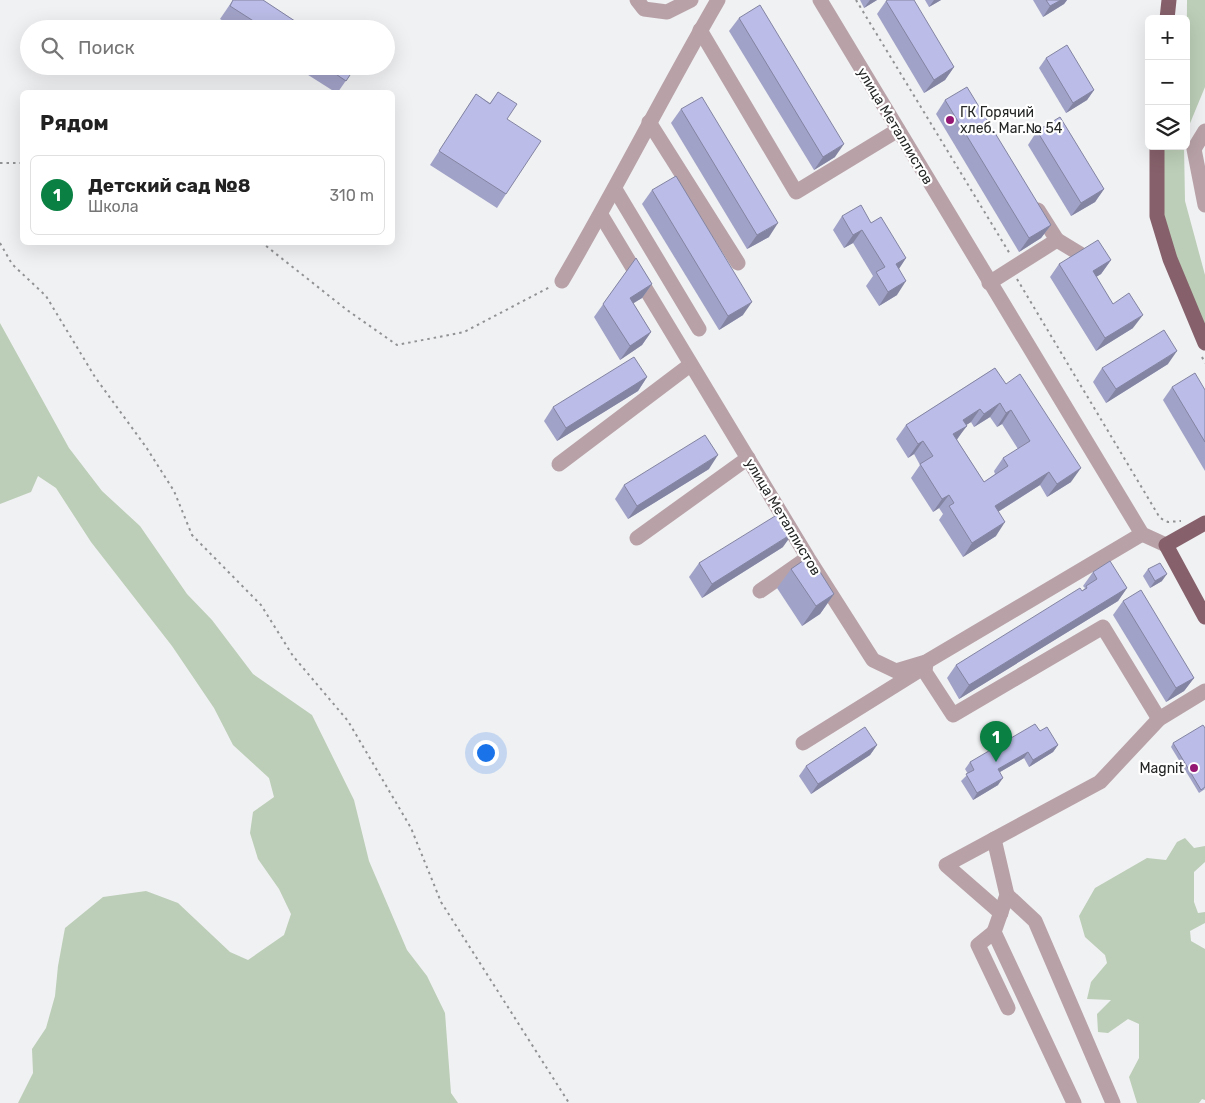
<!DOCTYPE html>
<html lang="ru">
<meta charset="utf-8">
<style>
body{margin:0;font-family:Rubik,sans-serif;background:#f2f2f2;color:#222}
.controls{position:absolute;right:15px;top:15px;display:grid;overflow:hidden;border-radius:8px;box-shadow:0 5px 20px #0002}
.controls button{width:45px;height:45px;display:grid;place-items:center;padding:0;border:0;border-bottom:1px solid #e0e0e0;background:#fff;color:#222;font:25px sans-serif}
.you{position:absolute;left:485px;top:752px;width:18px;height:18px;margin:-12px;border:4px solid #fff;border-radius:50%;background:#1a73e8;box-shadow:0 0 0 8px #1a73e833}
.badge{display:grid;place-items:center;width:32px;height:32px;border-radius:50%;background:#0b8043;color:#fff;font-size:16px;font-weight:700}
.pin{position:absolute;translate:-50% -41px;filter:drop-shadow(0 1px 2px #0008)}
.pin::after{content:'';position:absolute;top:26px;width:18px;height:15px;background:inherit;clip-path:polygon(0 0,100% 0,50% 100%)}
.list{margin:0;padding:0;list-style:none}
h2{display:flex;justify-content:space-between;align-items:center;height:65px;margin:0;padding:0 20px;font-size:21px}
h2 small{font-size:16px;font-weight:400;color:#767676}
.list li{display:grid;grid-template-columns:32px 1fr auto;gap:15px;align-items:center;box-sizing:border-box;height:80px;margin:0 10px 10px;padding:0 10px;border:1px solid #e0e0e0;border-radius:8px}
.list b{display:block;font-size:19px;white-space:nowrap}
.list p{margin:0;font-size:16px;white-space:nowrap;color:#767676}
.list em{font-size:16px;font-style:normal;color:#767676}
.icon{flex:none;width:28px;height:28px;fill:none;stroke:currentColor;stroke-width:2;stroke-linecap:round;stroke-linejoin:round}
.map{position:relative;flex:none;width:1205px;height:1103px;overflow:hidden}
.search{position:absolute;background:#fff;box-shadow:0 5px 20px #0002;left:20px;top:20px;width:375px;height:55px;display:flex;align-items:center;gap:12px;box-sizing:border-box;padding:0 18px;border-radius:28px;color:#767676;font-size:19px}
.panel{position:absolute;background:#fff;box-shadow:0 5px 20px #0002;left:20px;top:90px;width:375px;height:155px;border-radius:8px}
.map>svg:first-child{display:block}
</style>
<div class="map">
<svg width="1205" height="1103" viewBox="0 0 1205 1103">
<rect width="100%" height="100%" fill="#f0f1f3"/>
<g fill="#bcceb7">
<path d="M1187 0H1205V87L1186 133Z"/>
<path d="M1159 146H1184L1185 201 1205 275V337L1160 216Z"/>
<path d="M0 323 69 448 102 491 140 526 187 594 212 620 253 674 312 715 354 800 369 861 407 950 427 976 445 1013 451 1093 458 1103H18L33 1073 32 1049 46 1028 55 996 58 966 65 928 103 897 146 891 178 903 230 952 248 960 284 935 291 914 279 889 258 859 250 833 253 812 274 797 269 778 233 745 214 708 172 646 91 542 56 488 38 476 31 492 0 504Z"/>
<path d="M1185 838 1194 848 1205 846V862L1194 872V902L1198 913 1205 912V923L1190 931 1191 941 1205 949V1100L1202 1099 1199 1103H1137L1129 1077 1139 1058V1024L1128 1019 1108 1033 1098 1032 1097 1014 1111 1000 1087 999 1091 982 1107 963 1105 955 1085 937 1079 916 1095 888 1147 858 1166 860 1177 842Z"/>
</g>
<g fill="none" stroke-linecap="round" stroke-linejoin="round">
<g stroke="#919293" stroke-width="2" stroke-dasharray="2.5 4" stroke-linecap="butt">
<path d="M856 0 1010 254"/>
<path d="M0 163H22"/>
<path d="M261 242 347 310 397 345 464 332 550 287"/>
<path d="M0 243 12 264 46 296 95 377 146 447 174 491 192 535 261 605 293 656 348 721 411 828 441 902 569 1103"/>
<path d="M1017 279 1160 518 1168 522 1181 521"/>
<path d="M1202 357 1205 363"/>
</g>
<g stroke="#b8a2a8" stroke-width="15">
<path d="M637 0 644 9 667 12 691 0"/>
<path d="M820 0 1142 534 1166 545"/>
<path d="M700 30 796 192 898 130"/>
<path d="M649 122 738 263"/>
<path d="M1205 131 1194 149 1205 205"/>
<path d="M615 189 699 329"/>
<path d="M1038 210 1057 240"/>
<path d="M601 215 808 558 873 660 896 671 926 662 1142 534"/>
<path d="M562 281C616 189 664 93 718 0"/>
<path d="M989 283 1057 240 1080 254"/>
<path d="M559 464 690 365"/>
<path d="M637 538 748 458"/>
<path d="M760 591 806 559"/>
<path d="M926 662 925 672 953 715 1103 627 1159 719"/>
<path d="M803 743 920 670"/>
<path d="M994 839 1007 895 994 932 1074 1103"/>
<path d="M1007 895 1035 921 1113 1103"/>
<path d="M1001 913 946 865 1100 782 1159 719 1205 691"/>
<path d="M994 932 978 945 1008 1008"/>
</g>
<g stroke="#86616b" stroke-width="15">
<path d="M1167 19 1169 0"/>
<path d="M1157 146V216L1170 259 1205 343"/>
<path d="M1205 523 1166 545 1205 617"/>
</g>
</g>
<g fill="#a1a2c7" fill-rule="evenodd">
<path d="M233 0H263L307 29H236L220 19Z"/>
<path d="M860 0H877L864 8Z"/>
<path d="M925 0H941L929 7Z"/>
<path d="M1033 0H1067L1064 4 1043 17Z"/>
<path d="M886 1 954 67 945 80 924 93 877 14Z"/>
<path d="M739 18 835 157 814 170 729 31Z"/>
<path d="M1046 58 1094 90 1087 100 1066 113 1039 68Z"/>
<path d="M294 66H356L338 92H335Z"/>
<path d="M498 92 507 119 506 194 497 208 430 165 476 94 490 103Z"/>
<path d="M945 100 1051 225 1041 238 1019 252 936 114Z"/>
<path d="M681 109 769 237 747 249 671 123Z"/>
<path d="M1037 131 1104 189 1095 202 1071 216 1028 145Z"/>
<path d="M652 190 743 315 719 330 642 204Z"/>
<path d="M842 216 871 223 906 258 899 268 897 295 879 306 866 286 873 276 853 243 844 248 833 230Z"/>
<path d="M636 258 652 284 642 298 633 303 651 332 642 345 620 360 594 317Z"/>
<path d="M1111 260 1101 274 1096 277 1113 304 1133 328 1096 351 1050 277 1059 264Z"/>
<path d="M1168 364 1106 403 1093 382 1102 368Z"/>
<path d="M995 368 1071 482 1047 497 1040 485 998 512 996 536 963 557 939 520 943 514 939 508 933 512 911 478 920 465 914 454 908 458 896 439 906 425ZM990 417 997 427 1002 424 1018 449 1003 458 994 471 995 474 984 482 957 440 966 425 971 422 974 427Z"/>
<path d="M647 377 638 391 557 441 544 421 553 407Z"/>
<path d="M1172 387 1205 390V471L1163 400Z"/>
<path d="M709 469 628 519 615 499 624 485Z"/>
<path d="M783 547 702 598 689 577 699 563Z"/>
<path d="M791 569 834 594 820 614 802 626 777 588Z"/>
<path d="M1148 569 1162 581 1150 588 1143 576Z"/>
<path d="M1093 572 1127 588 1118 601 959 699 947 678 956 665 1082 591 1085 588 1083 586Z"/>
<path d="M1123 601 1194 678 1184 691 1166 702 1113 615Z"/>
<path d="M1040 731 1058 745 1053 752 1029 767 1024 758 1000 772 998 785 973 800 961 781 968 774 965 769 970 762Z"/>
<path d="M1173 743 1205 789 1199 793 1171 747Z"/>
<path d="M877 745 870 755 811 794 799 776 806 766Z"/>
</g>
<g fill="#8384a2">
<path d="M870 0H877L864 8Z"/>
<path d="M934 0H941L929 7Z"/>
<path d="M1061 0H1067L1064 4 1043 17 1050 6Z"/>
<path d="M954 67 945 80 924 93 934 80Z"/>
<path d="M1094 90 1087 100 1066 113 1073 103Z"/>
<path d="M844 144 835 157 814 170 823 157Z"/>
<path d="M1104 189 1095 202 1071 216 1081 203Z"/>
<path d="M778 223 769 237 747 249 757 235Z"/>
<path d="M1051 225 1041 238 1019 252 1029 238Z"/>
<path d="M862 230 853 243 844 248 853 235Z"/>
<path d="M906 258 897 272 896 264Z"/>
<path d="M1111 260 1101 274 1083 285 1093 271Z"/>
<path d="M906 281 897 295 879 306 888 292Z"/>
<path d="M652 284 642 298 621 311 630 298Z"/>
<path d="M752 302 743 315 719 330 728 316Z"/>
<path d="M1143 315 1133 328 1096 351 1105 338Z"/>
<path d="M651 332 642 345 620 360 630 346Z"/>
<path d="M1177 351 1168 364 1106 403 1116 389Z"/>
<path d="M647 377 638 391 557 441 566 428Z"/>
<path d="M1000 403 990 417 974 427 984 414Z"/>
<path d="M980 409 971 422 954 433 963 420Z"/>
<path d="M1011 410 1002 424 997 427 1006 413Z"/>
<path d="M967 426 957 439 944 448 953 434Z"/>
<path d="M923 441 914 454 908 458 918 444Z"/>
<path d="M718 455 709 469 628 519 637 506Z"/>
<path d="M1081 468 1071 482 1047 497 1057 484Z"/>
<path d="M1049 472 1040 485 985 520 995 506Z"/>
<path d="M949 495 939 508 933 512 942 499Z"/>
<path d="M1005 522 996 536 963 557 972 543Z"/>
<path d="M793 533 783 547 702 598 712 584Z"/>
<path d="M1167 574 1162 581 1150 588 1155 581Z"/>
<path d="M1127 588 1118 601 959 699 969 685Z"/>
<path d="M834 594 820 614 802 626 816 606Z"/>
<path d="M1194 678 1184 691 1166 702 1176 688Z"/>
<path d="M877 745 870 755 811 794 818 784Z"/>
<path d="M1058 745 1053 752 1029 767 1033 760Z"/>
<path d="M1028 752 1024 758 993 776 998 769Z"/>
<path d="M1003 778 998 785 973 800 977 793Z"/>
</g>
<g fill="#bbbce7" stroke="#8384a2" fill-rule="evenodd">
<path d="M233 0H263L307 29H266L230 6Z"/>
<path d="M888 0H914L954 67 934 80 886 1Z"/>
<path d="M1046 0H1061L1050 6Z"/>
<path d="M760 5 844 144 823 157 739 18Z"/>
<path d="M1067 45 1094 90 1073 103 1046 58Z"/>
<path d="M324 66H356L346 81Z"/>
<path d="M967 87 1051 225 1029 238 945 100Z"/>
<path d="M498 92 517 104 507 119 541 141 506 194 439 151 476 94 490 104Z"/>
<path d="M702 97 778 223 757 235 681 109Z"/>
<path d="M1060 117 1104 189 1081 203 1037 131Z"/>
<path d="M676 176 752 302 728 316 652 190Z"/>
<path d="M861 205 871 223 881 217 906 258 896 264 906 281 888 292 876 272 885 267 862 230 853 235 842 216Z"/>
<path d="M1098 240 1111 260 1093 271 1113 304 1129 293 1143 315 1105 338 1059 264Z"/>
<path d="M636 258 652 284 630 298 651 332 630 346 603 304Z"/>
<path d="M1164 330 1177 351 1116 389 1102 368Z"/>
<path d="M634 357 647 377 566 428 553 407Z"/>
<path d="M995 368 1006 384 1020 374 1081 468 1057 484 1049 472 995 506 1005 522 972 543 949 506 954 503 949 495 942 499 920 464 933 456 923 441 918 444 906 425ZM1000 403 1006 413 1011 410 1030 441 1003 458 1008 466 984 482 953 434 967 426 963 420 980 409 984 414Z"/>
<path d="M1195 373 1205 390V442L1172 387Z"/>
<path d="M705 435 718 455 637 506 624 485Z"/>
<path d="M780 513 793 533 712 584 699 563Z"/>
<path d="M810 556 834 594 816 606 791 569Z"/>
<path d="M1110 561 1127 588 969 685 956 665 1080 588 1082 591 1087 588 1086 586 1097 579 1093 572Z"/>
<path d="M1160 563 1167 574 1155 581 1148 569Z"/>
<path d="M1141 590 1194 678 1176 688 1123 601Z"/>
<path d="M1035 724 1040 731 1047 727 1058 745 1033 760 1028 752 998 769 1003 778 977 793 966 774 974 770 970 762Z"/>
<path d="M1203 725 1205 728V787L1201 790 1173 743Z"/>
<path d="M865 727 877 745 818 784 806 766Z"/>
</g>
<g fill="#941873" stroke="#fff" stroke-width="2">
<circle cx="950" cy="120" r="5"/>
<circle cx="1194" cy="768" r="5"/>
</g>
<g text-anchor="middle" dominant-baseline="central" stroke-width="4.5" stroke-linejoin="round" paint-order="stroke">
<g font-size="14" fill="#252626" stroke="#fff" text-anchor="start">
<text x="960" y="112">ГК Горячий<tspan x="960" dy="16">хлеб. Маг.№ 54</tspan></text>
<text x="1184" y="768" text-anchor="end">Magnit</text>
</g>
<g font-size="14" fill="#252626" stroke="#fff">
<text transform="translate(895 126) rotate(59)">улица Металлистов</text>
<text transform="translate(783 517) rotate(59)">улица Металлистов</text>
</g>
</g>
</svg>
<div class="controls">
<button>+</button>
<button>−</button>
<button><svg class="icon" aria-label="layers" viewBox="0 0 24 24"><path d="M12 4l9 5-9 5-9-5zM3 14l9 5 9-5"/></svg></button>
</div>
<div class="you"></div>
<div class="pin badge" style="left:996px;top:762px">1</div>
<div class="search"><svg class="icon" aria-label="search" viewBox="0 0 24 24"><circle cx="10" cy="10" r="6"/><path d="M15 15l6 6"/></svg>Поиск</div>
<section class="panel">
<h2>Рядом<small></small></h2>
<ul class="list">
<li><span class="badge">1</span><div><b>Детский сад №8</b><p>Школа</p></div><em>310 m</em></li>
</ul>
</section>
</div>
